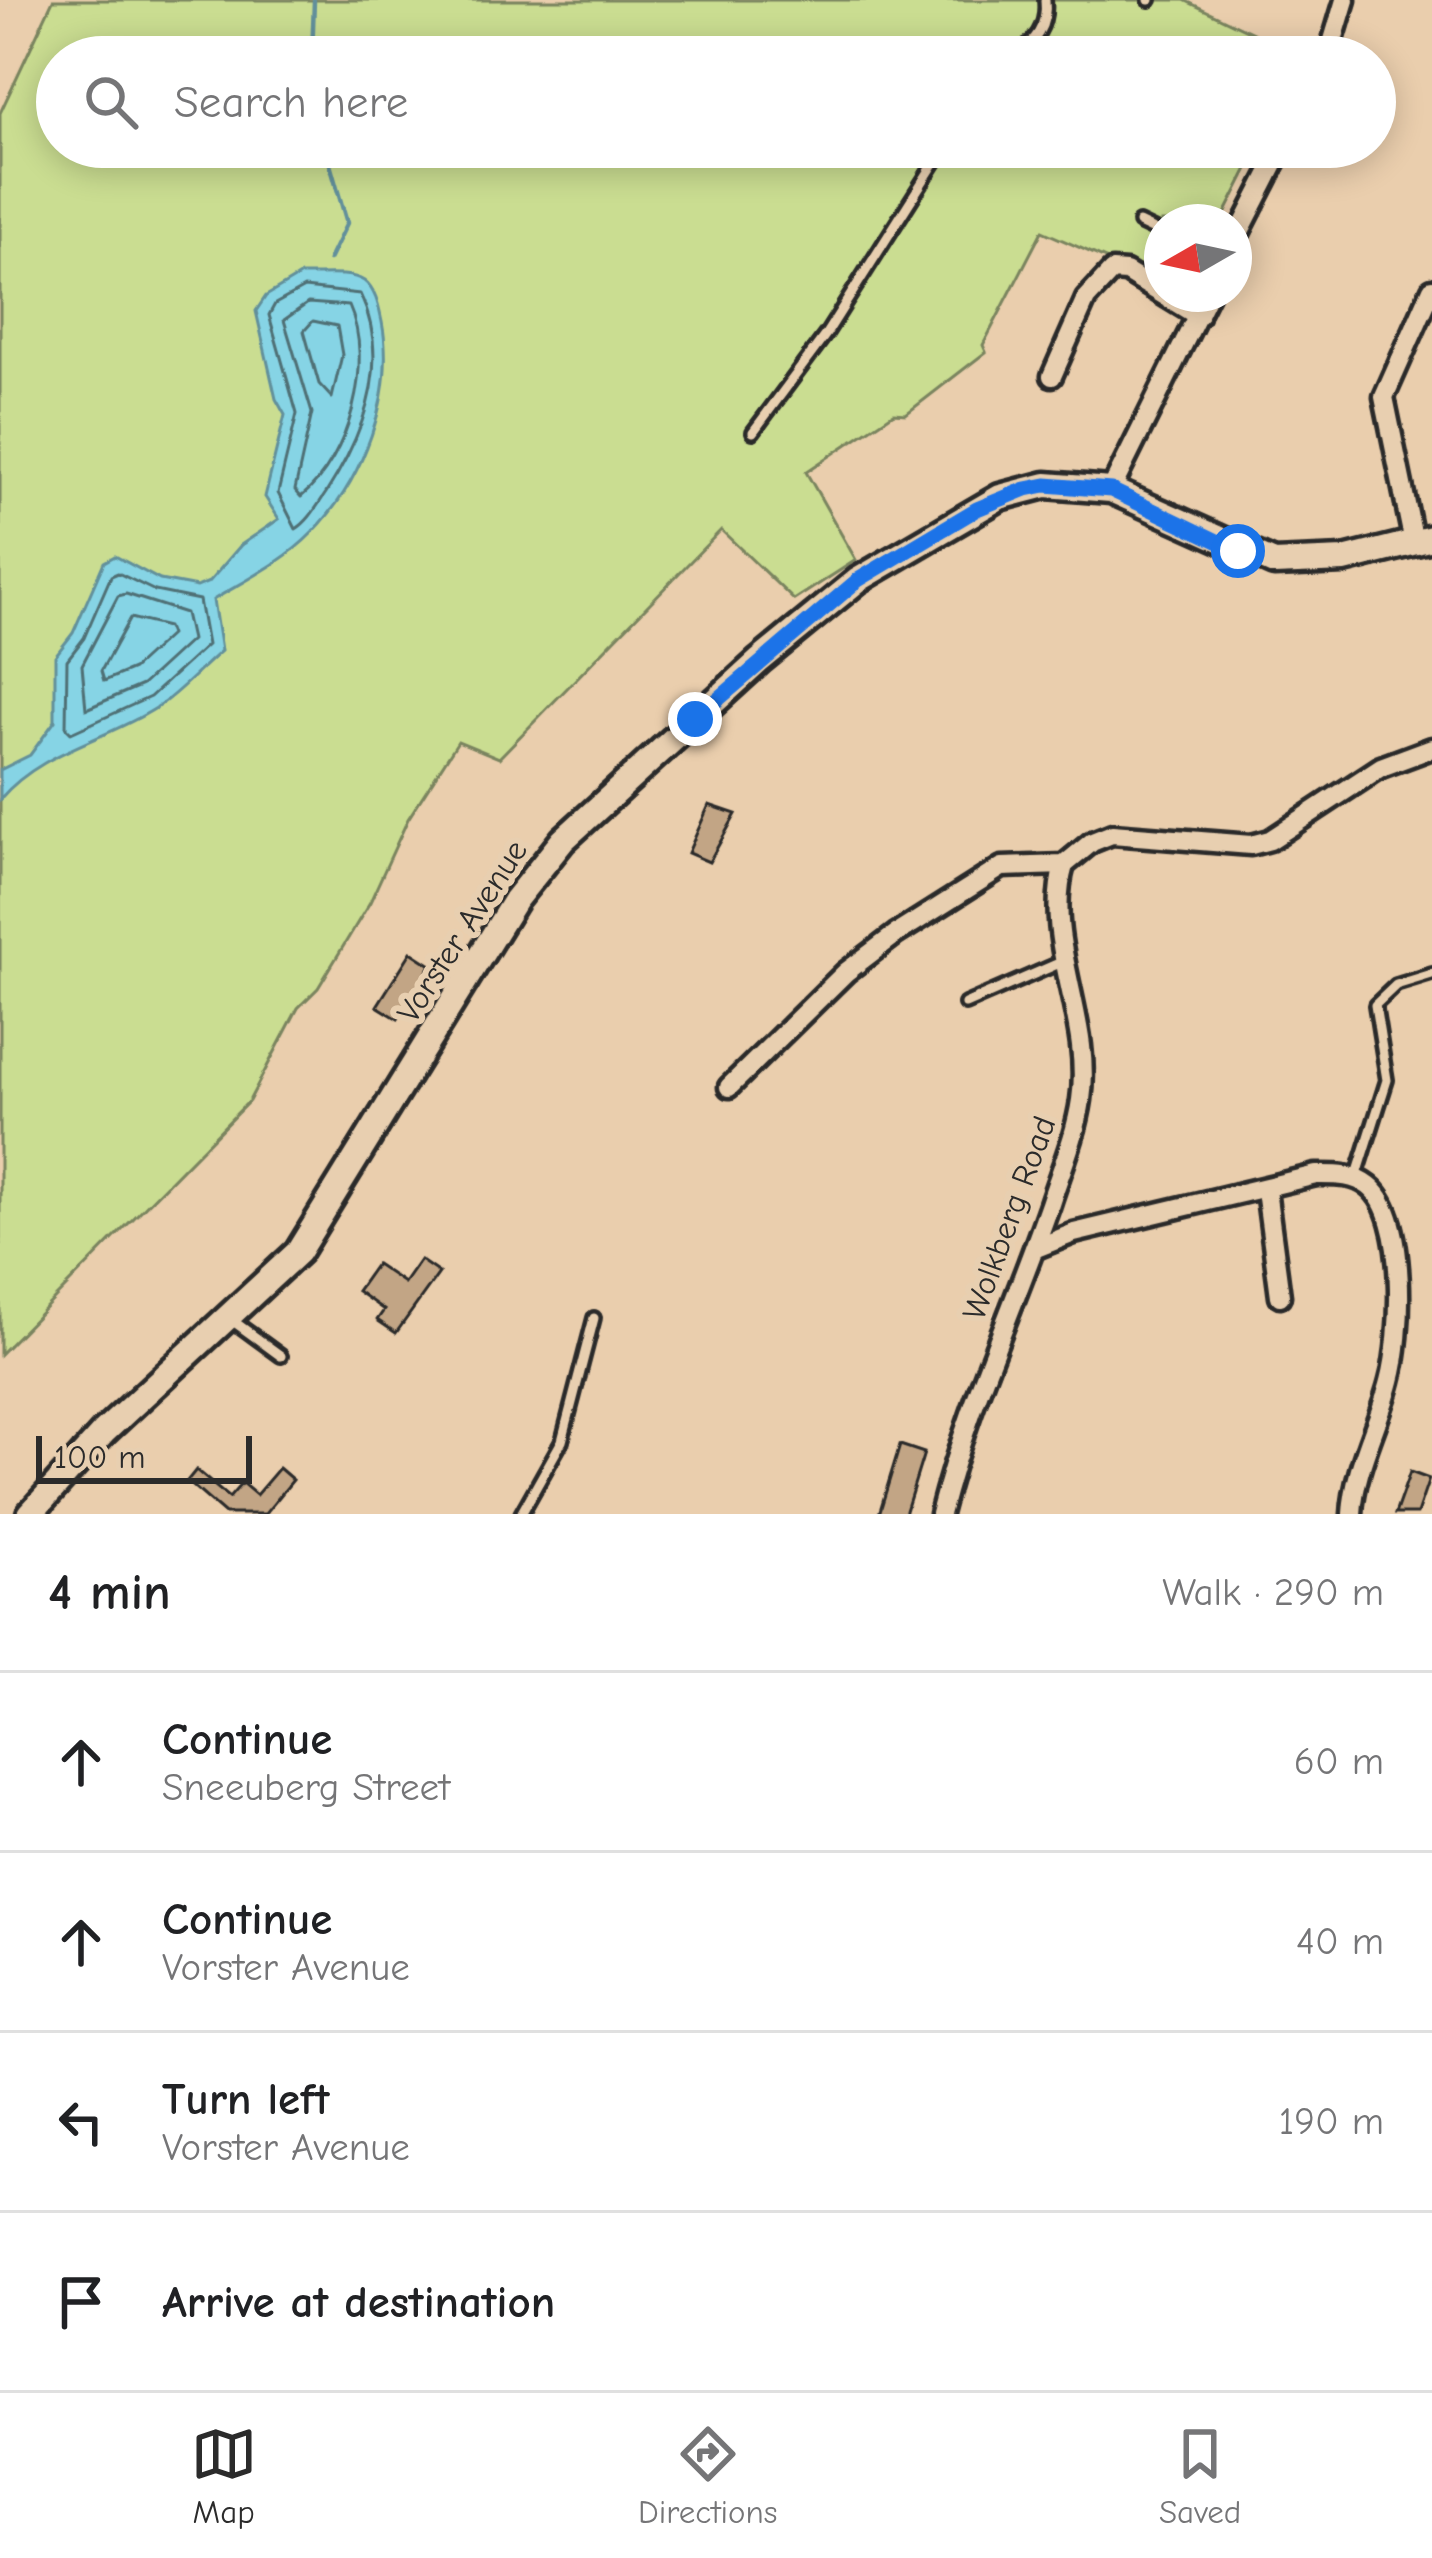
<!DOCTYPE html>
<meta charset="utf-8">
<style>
body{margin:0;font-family:"Comic Neue",sans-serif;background:#f2f2f2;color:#202124}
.compass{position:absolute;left:1144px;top:204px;width:108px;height:108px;border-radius:50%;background:#fff;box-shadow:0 6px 30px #0003;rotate:261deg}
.scale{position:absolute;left:36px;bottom:30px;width:216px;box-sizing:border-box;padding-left:12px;border:6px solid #2b2b2b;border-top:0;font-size:33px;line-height:42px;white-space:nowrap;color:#2b2b2b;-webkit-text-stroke:9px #e8cfb0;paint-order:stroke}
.stop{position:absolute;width:36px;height:36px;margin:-27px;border:9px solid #1a73e8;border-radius:50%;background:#fff}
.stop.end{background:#1a73e8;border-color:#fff;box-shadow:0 3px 12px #0008}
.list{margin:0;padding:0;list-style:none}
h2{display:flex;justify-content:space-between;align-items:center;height:156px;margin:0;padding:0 48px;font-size:51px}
h2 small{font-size:39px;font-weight:400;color:#757577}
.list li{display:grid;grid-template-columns:78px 1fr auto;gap:36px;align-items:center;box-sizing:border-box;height:180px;padding:0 48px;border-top:3px solid #e0e0e0}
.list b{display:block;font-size:45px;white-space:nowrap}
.list p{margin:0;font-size:39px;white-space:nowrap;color:#757577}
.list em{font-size:39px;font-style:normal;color:#757577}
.icon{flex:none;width:66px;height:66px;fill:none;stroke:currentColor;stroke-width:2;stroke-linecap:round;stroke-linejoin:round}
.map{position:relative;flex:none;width:1432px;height:1514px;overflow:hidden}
.search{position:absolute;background:#fff;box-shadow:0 6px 30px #0003;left:36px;right:36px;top:36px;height:132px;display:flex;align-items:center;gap:30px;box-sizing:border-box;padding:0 42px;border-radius:66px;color:#757577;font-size:45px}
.sheet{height:876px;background:#fff}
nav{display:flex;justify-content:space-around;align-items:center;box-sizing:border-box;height:168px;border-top:3px solid #e0e0e0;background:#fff;font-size:33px;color:#757577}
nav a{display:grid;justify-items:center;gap:6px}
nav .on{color:#2b2b2b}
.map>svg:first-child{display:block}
</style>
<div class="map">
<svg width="1432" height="1514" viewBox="0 0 1432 1514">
<rect width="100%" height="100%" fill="#eacead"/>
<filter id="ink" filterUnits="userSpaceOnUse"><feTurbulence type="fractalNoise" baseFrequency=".00833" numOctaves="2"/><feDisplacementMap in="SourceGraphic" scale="24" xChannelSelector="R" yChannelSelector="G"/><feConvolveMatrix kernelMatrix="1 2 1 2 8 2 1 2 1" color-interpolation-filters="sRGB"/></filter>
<g filter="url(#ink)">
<path fill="#cadd91" stroke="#7a845e" stroke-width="3" d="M53 0H1184L1303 57H57V147H1259L1221 222H1162V284L1042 231 983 345 986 352 906 414 894 413 806 472 856 560 794 600 721 530 499 758 458 741 408 819 370 902 318 988 298 1008 249 1101 0 1354V113Z"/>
<path fill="#86d4e5" stroke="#62909b" stroke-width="3" d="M301 275C319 276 349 271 364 281 376 290 379 308 382 322 396 394 363 481 312 533 284 562 246 580 213 600L221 651C200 669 179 693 156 708 104 741 41 751 0 799V770L30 755 55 721V656L73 633 104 562 115 556 160 580 197 587 209 582 241 545 279 519 265 497 285 415 276 399 256 311 266 296Z"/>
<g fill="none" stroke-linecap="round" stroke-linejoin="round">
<g stroke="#4f6f75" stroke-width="3">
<path d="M304 288 360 294C392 362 364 434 326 493 317 506 309 521 296 529L278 493 297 414 269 315 275 304Z"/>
<path d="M308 303 349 306C375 363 349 458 301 497L295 490 312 413 284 320Z"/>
<path d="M313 321 337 326 342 355 332 398 319 384 304 331Z"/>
<path d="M118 573 155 591 199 600 207 645 150 697 71 733 66 728 67 660 84 638 111 576Z"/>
<path d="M126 594 185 613 191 640 142 685 86 709 82 665 118 596Z"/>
<path d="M130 618 167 627 170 635 133 669 104 681 101 671Z"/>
</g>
<g stroke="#62909b" stroke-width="4.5">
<path d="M312 57 314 0"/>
<path d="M325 147 347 223 329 260"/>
</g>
</g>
<g fill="#c2a585" stroke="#2b2b2b" stroke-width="3">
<path d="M709 805 736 814 709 862 688 853Z"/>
<path d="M411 952 431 965 398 1019 377 1006Z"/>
<path d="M420 1260 439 1273 396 1333 377 1320 384 1310 357 1291 376 1264 404 1283Z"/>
<path d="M900 1445 924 1453 905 1514H879Z"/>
<path d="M279 1468 293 1480 265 1514H225L187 1481 196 1470 229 1498 242 1483 256 1495Z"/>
<path d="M1410 1472 1429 1479 1417 1514H1395Z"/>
</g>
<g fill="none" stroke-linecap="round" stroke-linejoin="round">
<g stroke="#2b2b2b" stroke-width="18">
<g id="lane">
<path d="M1149 0H1150"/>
<path d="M1015 57C1035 41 1048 27 1045 0"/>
<path d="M1139 223 1162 234"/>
<path d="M1162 240 1158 249 1162 273"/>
<path d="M753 432 826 334 935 162 934 147"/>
<path d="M965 1004 1064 961"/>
<path d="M1356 1178 1387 1080 1375 1005 1396 985 1432 974"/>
<path d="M229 1318 281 1356"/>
<path d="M521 1514 562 1441 594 1318"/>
</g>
</g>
<g stroke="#2b2b2b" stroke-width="27">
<g id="street">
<path d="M1328 57 1345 0"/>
<path d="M1234 243 1283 147"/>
<path d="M1052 376 1086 299 1112 271 1126 272 1198 316"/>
<path d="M1111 490 1208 294"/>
<path d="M1414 543 1384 397 1432 289"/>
<path d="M729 1087 846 972 896 934 1002 867 1064 865 1092 842 1112 834 1251 845 1270 840 1381 767 1432 748"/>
<path d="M1266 1190 1280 1296"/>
<path d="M1034 1249 1074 1233 1316 1175C1335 1175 1354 1174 1369 1186 1408 1216 1402 1337 1390 1381 1379 1424 1354 1469 1352 1514"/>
<path d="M940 1514C967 1407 1014 1308 1050 1204 1061 1170 1076 1135 1081 1100 1093 1021 1042 941 1064 865"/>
</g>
</g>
<g stroke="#2b2b2b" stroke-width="33">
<path id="secondary" d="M30 1514 104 1432 298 1252 515 900 563 840 759 661 858 580 1000 497 1046 485 1111 490 1274 563 1344 560 1432 538"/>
</g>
<use href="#lane" stroke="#e8cfb0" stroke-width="9"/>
<use href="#street" stroke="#e8cfb0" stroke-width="18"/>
<use href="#secondary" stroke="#e8cfb0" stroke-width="24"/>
</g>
</g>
<g fill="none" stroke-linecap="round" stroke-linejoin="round" filter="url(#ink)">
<path stroke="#1a73e8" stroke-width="15" d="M695 719 858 580 977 509 1026 489 1046 485 1111 490 1238 551"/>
</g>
<g text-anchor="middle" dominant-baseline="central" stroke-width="12" stroke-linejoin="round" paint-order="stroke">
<g font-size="33" fill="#2b2b2b" stroke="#e8cfb0">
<text transform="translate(462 931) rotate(-57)">Vorster Avenue</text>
<text transform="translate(1009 1218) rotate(-70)">Wolkberg Road</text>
</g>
</g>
</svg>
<svg class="compass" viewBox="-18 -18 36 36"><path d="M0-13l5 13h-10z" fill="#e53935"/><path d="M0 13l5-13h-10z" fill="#757577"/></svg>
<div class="scale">100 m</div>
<div class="stop" style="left:1238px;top:551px"></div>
<div class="stop end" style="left:695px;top:719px"></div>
<div class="search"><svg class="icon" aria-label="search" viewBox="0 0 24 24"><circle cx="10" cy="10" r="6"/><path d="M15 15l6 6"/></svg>Search here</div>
</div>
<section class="sheet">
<h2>4 min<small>Walk · 290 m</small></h2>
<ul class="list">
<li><svg class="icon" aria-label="ahead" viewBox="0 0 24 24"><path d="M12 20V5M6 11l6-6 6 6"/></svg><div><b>Continue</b><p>Sneeuberg Street</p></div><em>60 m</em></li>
<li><svg class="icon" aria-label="ahead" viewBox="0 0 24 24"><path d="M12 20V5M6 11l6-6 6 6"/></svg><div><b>Continue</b><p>Vorster Avenue</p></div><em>40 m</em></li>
<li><svg class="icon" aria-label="left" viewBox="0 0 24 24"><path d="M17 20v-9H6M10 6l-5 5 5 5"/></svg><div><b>Turn left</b><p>Vorster Avenue</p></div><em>190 m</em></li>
<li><svg class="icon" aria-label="arrive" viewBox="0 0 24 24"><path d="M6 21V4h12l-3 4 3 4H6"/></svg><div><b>Arrive at destination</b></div></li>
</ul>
</section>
<nav>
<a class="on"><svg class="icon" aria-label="map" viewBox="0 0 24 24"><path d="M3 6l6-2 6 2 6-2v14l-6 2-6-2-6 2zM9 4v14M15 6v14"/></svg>Map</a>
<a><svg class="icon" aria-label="directions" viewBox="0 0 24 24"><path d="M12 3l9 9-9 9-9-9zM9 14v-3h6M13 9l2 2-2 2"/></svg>Directions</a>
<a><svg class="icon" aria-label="saved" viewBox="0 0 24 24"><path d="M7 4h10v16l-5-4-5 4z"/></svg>Saved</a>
</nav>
